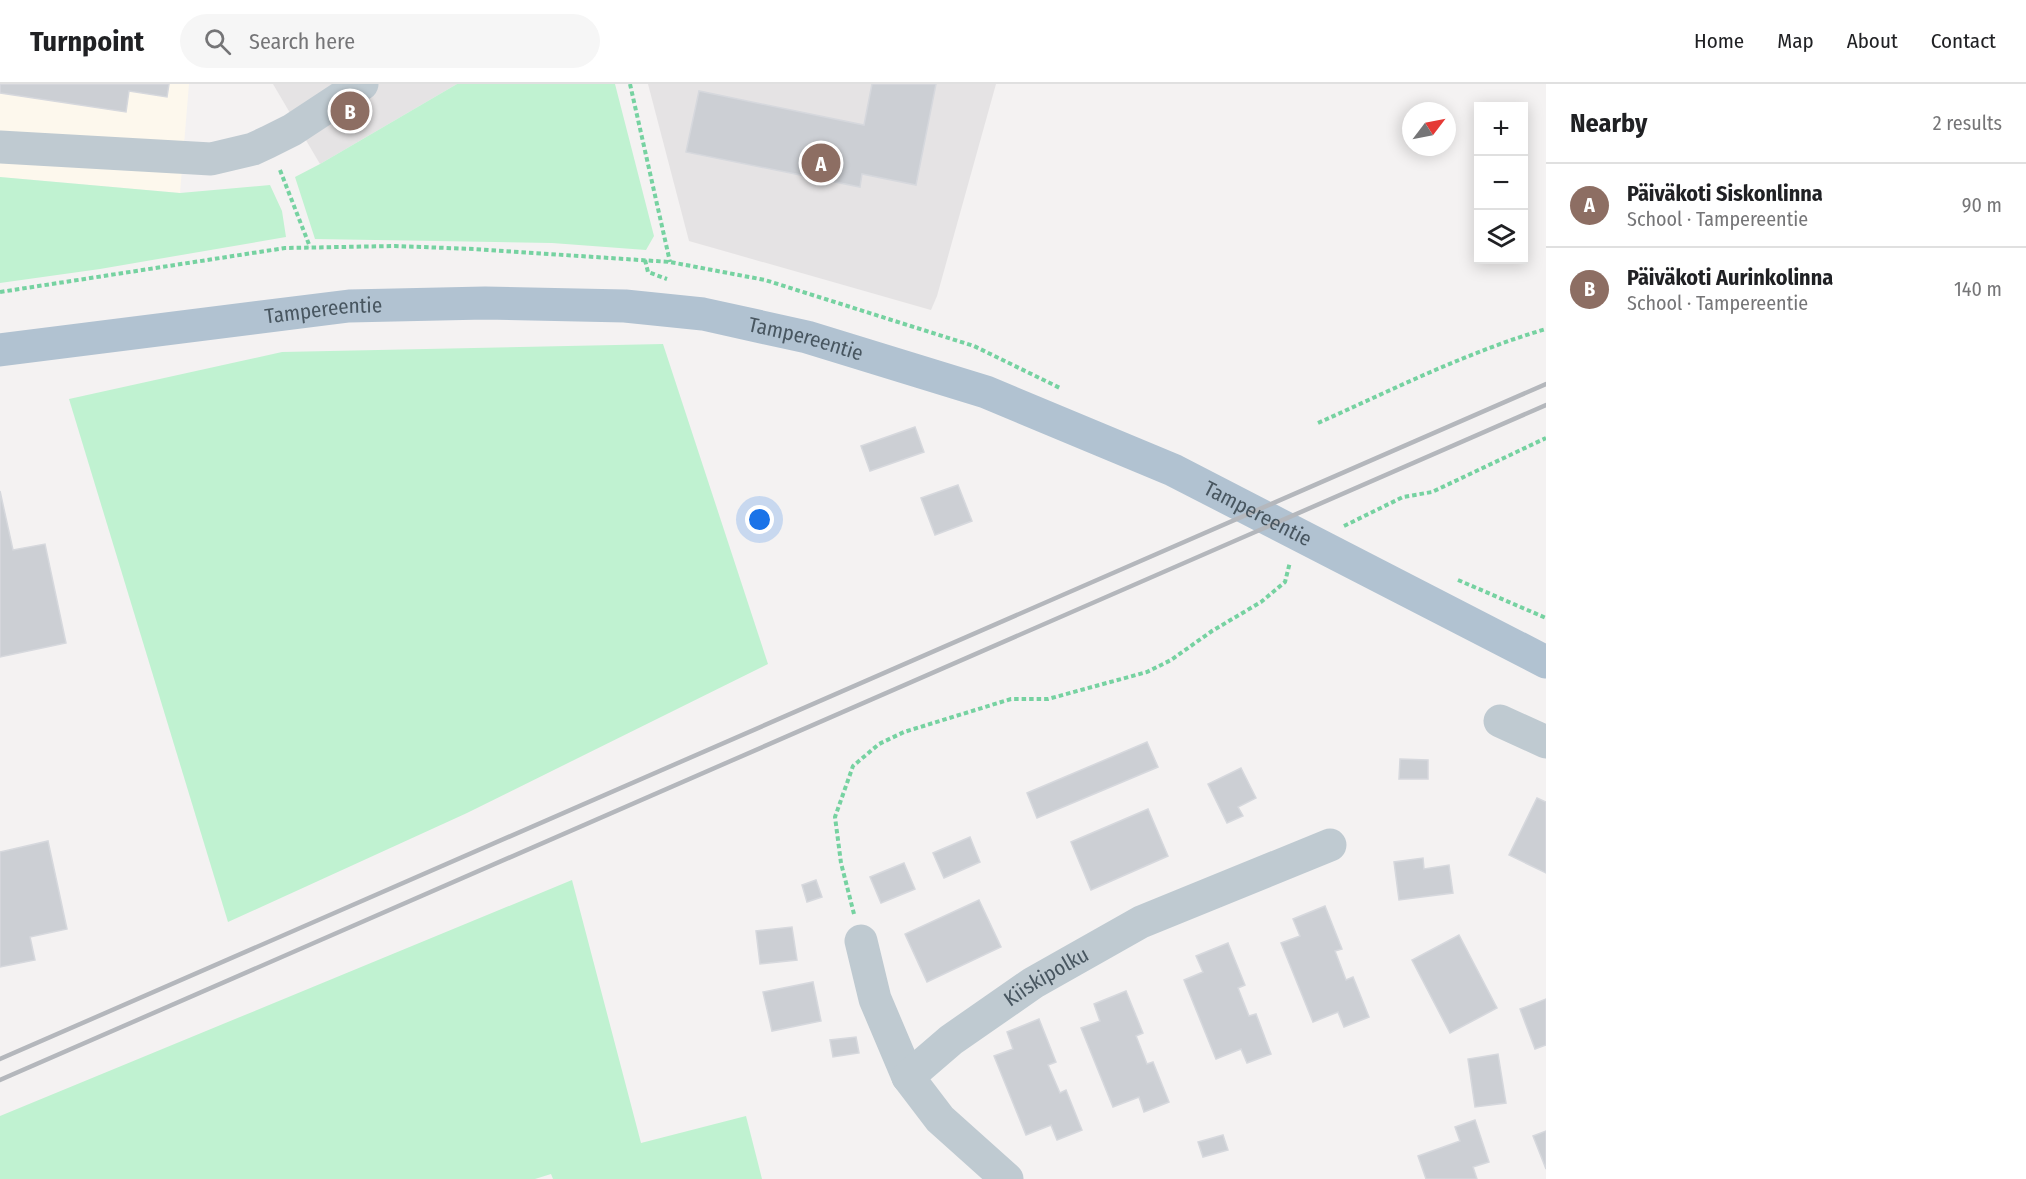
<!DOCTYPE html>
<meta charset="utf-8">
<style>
body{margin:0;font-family:"Fira Sans Condensed",sans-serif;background:#f6f6f6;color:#202124}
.controls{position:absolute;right:18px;top:18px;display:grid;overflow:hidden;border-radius:0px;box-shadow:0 3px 15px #0003}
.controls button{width:54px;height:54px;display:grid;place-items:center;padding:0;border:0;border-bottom:2px solid #e0e0e0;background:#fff;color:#202124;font:30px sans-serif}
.compass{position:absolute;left:1402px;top:18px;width:54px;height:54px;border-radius:50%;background:#fff;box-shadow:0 3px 15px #0003;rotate:58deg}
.you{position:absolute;left:760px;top:436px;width:21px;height:21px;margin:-15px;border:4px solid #fff;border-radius:50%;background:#1a73e8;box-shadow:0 0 0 9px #1a73e833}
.badge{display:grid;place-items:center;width:39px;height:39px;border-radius:50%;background:#d93025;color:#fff;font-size:20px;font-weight:700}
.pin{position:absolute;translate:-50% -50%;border:3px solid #fff;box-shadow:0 2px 6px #0006}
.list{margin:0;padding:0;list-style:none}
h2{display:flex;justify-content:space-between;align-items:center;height:78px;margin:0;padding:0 24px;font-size:26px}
h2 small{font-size:20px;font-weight:400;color:#757577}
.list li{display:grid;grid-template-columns:39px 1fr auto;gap:18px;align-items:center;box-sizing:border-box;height:84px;padding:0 24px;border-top:2px solid #e0e0e0}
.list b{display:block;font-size:22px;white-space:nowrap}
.list p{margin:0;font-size:20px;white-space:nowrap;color:#757577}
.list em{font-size:20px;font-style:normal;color:#757577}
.icon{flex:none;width:33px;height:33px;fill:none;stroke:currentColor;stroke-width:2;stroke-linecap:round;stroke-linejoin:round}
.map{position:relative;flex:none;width:1546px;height:1095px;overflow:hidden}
header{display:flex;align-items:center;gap:36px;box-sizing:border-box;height:84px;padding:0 30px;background:#fff;border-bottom:2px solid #e0e0e0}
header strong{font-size:28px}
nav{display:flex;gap:33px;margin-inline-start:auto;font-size:21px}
.search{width:420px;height:54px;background:#f6f6f6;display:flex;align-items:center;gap:15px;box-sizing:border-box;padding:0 21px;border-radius:33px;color:#757577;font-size:22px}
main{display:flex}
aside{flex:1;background:#fff}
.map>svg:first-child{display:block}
</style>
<header>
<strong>Turnpoint</strong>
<div class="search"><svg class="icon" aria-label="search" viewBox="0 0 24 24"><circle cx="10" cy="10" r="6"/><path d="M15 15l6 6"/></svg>Search here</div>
<nav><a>Home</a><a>Map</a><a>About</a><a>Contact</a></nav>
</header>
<main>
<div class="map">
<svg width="1546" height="1095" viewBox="0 0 1546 1095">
<rect width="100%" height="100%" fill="#f4f2f2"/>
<path fill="#fdf8ed" d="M0 0H189L180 109 0 93Z"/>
<g fill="#e5e3e4">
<path d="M273 0H457L320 80Z"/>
<path d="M648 0H996L937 212 931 226 689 157Z"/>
</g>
<g fill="#c0f2d1">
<path d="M457 0H615L654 152 646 166 552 159 315 155 295 93 320 80Z"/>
<path d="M0 93 180 109 270 101 282 127 286 153 100 185 0 199Z"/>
<path d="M663 260 768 580 467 729 228 838 69 315 282 268Z"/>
<path d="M572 796 641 1059 746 1032 762 1095H553L551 1090 535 1095H0V1032Z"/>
</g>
<g fill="#cccfd4" stroke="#d6d8dd" stroke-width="1.5">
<path d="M0 0H169L167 13 129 7 126 28 0 9Z"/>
<path d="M872 0H936L916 101 862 90 860 103 686 68 699 7 864 41Z"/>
<path d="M915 343 924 368 870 387 861 362Z"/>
<path d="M958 401 972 437 935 451 921 414Z"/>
<path d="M0 407 13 466 45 460 66 559 0 573Z"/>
<path d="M1147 658 1158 683 1037 734 1027 709Z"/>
<path d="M1400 675 1428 676V695H1399Z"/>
<path d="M1241 684 1256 714 1238 723 1243 732 1227 739 1208 700Z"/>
<path d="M1537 714 1546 718V789L1509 771Z"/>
<path d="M1148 725 1168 772 1091 806 1071 758Z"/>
<path d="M970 753 980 778 944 794 933 769Z"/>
<path d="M48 757 67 845 30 853 35 876 0 883V768Z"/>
<path d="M1423 774 1424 785 1449 781 1453 809 1399 816 1394 778Z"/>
<path d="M904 779 915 805 881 819 870 793Z"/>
<path d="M816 796 822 813 807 818 802 801Z"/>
<path d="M979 816 1001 863 927 898 905 850Z"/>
<path d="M1325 822 1342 865 1335 867 1346 896 1353 893 1369 933 1344 943 1338 928 1313 938 1281 859 1300 852 1293 835Z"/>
<path d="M792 843 797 876 760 880 756 847Z"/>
<path d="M1459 851 1497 924 1450 949 1412 876Z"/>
<path d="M1228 859 1245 901 1238 904 1249 932 1256 930 1271 970 1247 979 1241 965 1216 975 1184 896 1203 888 1196 872Z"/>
<path d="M813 898 821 937 772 947 763 908Z"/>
<path d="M1126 907 1143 949 1136 952 1147 980 1153 978 1169 1018 1144 1028 1139 1013 1113 1023 1081 944 1100 937 1094 920Z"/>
<path d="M1546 915V961L1535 965 1520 925Z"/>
<path d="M1039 935 1056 978 1048 981 1060 1009 1066 1006 1082 1046 1057 1056 1051 1041 1026 1051 994 972 1013 965 1007 948Z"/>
<path d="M856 953 859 969 833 973 830 956Z"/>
<path d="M1498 970 1506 1019 1475 1023 1468 975Z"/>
<path d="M1475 1036 1489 1078 1473 1083 1477 1095H1426L1418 1072 1460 1057 1455 1043Z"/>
<path d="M1546 1047V1085L1533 1052Z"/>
<path d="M1223 1051 1228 1066 1203 1073 1198 1058Z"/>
</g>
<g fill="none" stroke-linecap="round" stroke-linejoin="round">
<g stroke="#76d2a1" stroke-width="4" stroke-dasharray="4.5 3" stroke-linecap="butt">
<path d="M630 0 670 178"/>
<path d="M280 86 310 163"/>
<path d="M645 176 648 188 667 195"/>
<path d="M0 208 285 164 395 162 474 165 670 178 765 196 974 262 1060 304"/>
<path d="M1318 339C1392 306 1467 268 1546 245"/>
<path d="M1344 442 1403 413 1432 408 1546 354"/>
<path d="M1458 496 1546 534"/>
<path d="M854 830 841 779 835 733 853 682 879 660 904 648 1011 615H1048L1147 588 1171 576 1212 547 1261 518 1285 498 1290 478"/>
</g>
<g stroke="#bfcad1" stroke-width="33">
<path d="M0 63 211 75 253 65 268 58 292 46 362 0"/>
<path d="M1500 637 1546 658"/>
<path d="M861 857 875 915 908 993"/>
<path id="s1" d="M1007 1095 940 1035 908 993 951 956 1033 899 1141 838 1330 761"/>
</g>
<path stroke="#b1c2d1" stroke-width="33" id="s2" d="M0 266 349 222 485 219 625 222 703 230 807 253 986 308 1173 386 1546 578"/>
<g stroke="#b4b7bc" stroke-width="4.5">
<path d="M0 975 1546 300"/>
<path d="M0 996 1546 321"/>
</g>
</g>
<g text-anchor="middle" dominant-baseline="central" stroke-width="4.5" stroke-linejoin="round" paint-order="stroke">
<g font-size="21" fill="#485660" stroke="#fff">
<text stroke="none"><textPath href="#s2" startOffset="326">Tampereentie</textPath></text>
<text stroke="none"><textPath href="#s2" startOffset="812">Tampereentie</textPath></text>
<text stroke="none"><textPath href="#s2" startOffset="1298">Tampereentie</textPath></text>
<text stroke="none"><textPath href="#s1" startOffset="314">Kiiskipolku</textPath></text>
</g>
</g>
</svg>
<div class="controls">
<button>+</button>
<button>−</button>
<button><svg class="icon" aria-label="layers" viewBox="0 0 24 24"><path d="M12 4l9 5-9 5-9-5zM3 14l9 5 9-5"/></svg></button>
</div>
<svg class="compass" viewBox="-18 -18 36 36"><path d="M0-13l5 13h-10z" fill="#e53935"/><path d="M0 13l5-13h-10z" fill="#757577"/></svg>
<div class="you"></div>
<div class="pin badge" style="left:821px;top:79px;background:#8d6e63">A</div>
<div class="pin badge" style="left:350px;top:27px;background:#8d6e63">B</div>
</div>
<aside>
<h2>Nearby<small>2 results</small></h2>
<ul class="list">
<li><span class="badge" style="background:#8d6e63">A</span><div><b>Päiväkoti Siskonlinna</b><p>School · Tampereentie</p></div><em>90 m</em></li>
<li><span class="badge" style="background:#8d6e63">B</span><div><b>Päiväkoti Aurinkolinna</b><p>School · Tampereentie</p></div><em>140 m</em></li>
</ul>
</aside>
</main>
